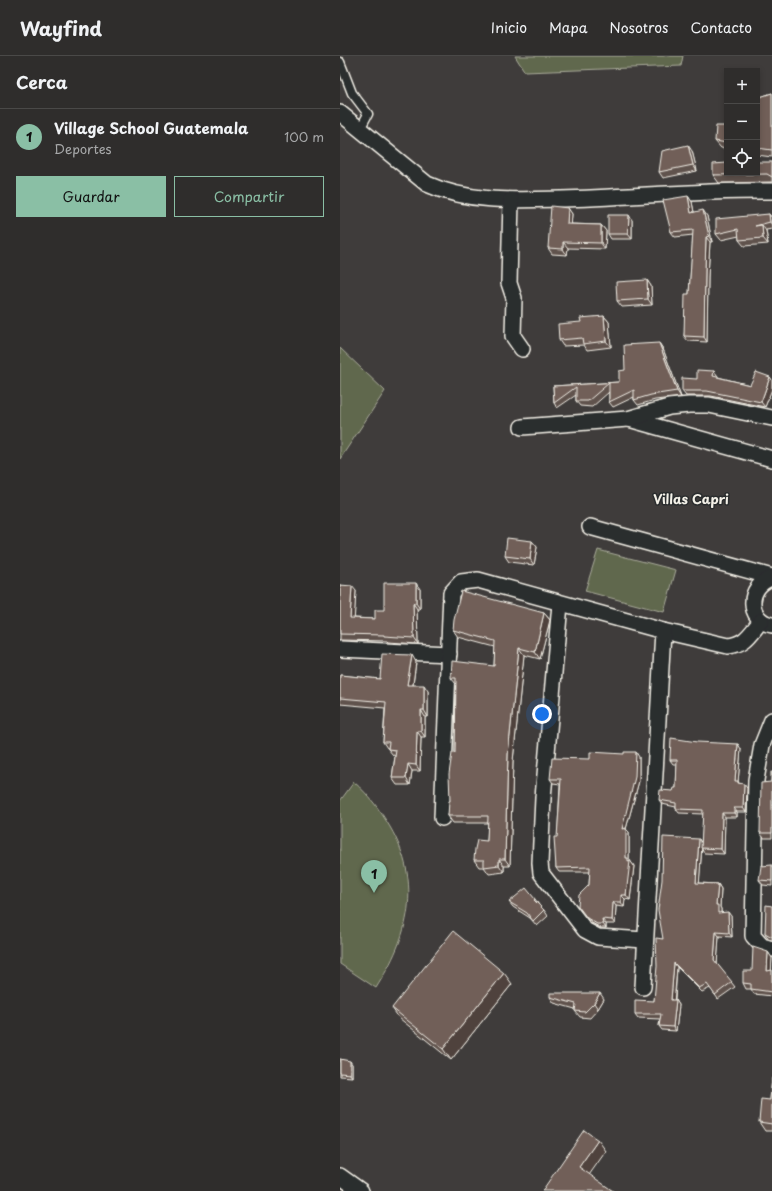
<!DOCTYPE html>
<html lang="es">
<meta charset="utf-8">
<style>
body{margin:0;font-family:"Playpen Sans",sans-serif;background:#373534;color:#f1f3f6}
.controls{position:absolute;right:12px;top:12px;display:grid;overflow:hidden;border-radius:0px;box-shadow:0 2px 6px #0003}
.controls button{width:36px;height:36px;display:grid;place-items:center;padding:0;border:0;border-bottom:1px solid #4a4948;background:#2f2d2c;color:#f1f3f6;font:20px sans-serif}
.you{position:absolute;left:202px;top:658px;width:14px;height:14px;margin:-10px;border:3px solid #fff;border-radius:50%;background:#1a73e8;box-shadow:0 0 0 6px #1a73e833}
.badge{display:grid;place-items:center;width:26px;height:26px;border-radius:50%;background:#8abfa5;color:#111;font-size:13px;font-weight:700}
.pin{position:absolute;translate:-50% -33px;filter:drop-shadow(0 1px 2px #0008)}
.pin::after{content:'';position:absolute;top:21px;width:14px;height:12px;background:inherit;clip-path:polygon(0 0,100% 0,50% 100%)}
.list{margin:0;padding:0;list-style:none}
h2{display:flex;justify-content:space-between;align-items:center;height:52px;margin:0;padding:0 16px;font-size:17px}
h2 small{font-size:13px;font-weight:400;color:#a7a8a9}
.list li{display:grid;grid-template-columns:26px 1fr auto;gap:12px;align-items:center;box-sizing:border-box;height:56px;padding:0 16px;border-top:1px solid #4a4948}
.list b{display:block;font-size:15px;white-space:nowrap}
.list p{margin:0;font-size:13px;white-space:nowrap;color:#a7a8a9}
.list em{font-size:13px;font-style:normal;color:#a7a8a9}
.actions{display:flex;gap:8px;padding:12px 16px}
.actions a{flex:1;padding:9px 0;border:1px solid #8abfa5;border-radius:0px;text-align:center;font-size:14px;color:#8abfa5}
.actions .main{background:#8abfa5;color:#111}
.icon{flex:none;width:22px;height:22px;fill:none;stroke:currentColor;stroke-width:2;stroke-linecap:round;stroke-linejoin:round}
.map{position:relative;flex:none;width:432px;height:1135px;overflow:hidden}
header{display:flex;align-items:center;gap:24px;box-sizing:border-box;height:56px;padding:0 20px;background:#2f2d2c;border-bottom:1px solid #4a4948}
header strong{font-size:19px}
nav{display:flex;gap:22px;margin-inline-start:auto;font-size:14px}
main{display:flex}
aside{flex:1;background:#2f2d2c}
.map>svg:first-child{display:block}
</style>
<header>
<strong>Wayfind</strong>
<nav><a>Inicio</a><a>Mapa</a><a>Nosotros</a><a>Contacto</a></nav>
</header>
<main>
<aside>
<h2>Cerca<small></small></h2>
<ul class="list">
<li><span class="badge">1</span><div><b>Village School Guatemala</b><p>Deportes</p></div><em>100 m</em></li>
</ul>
<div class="actions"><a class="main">Guardar</a><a>Compartir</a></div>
</aside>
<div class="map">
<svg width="432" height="1135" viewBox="0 0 432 1135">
<rect width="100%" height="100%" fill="#3f3c3b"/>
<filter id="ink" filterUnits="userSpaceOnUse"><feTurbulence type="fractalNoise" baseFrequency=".025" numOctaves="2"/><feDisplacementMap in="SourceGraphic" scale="8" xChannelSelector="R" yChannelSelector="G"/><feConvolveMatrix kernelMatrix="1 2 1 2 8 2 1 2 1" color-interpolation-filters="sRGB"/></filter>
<g filter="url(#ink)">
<g fill="#61674e" stroke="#aaac9b">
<path d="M175 0H343L341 10 185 16Z"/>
<path d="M0 292 45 335 0 403Z"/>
<path d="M258 494 336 514 324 556 245 535Z"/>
<path d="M14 726C29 739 40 754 50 771 83 828 69 880 36 932L0 908V745Z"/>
</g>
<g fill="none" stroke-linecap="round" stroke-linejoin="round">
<g stroke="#f4f1e8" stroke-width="11">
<path id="service" d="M0 6 12 37 28 58 20 73"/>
</g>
<g stroke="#f4f1e8" stroke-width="18">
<g id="minor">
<path d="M0 57 87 128C128 147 178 144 222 143 292 141 362 134 432 135"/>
<path d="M171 144 169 227 174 242 173 280 182 293"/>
<path d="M289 363 432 403"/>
<path d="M182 371 288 363 329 351 349 349H369L432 362"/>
<path d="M250 471 432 521"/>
<path d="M432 522C407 529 406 564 432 569"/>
<path d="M220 548 203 742 200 807 201 817 245 874 258 881 305 884"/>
<path d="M0 593 109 598"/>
<path d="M432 664 422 689 416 724 413 880 422 890 432 893"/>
<path d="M102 762 111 537 121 526 138 524 323 575 388 590C406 588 410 578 421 565"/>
<path d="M303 931 323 575"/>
<path d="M0 1120 21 1135"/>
</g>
</g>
<use href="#service" stroke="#2a2d2e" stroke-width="8"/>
<use href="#minor" stroke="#2a2d2e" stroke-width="15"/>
</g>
<g fill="#61524d" stroke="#f4f1e8">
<path d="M432 37V101L417 99V42Z"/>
<path d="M387 70V93L381 92 375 85Z"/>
<path d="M352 95 357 115 323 122 319 116Z"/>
<path d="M432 106V126L379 127 373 119Z"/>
<path d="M348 140 352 146 354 156 367 160 372 186H370L368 220 367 286 348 285 344 280 349 238 353 179 335 181 331 176Z"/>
<path d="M228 152 232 158 231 168 261 169 266 175 265 193 228 192 227 199 212 198 208 192Z"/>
<path d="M429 158 432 162V173L426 174 428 188 404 190 399 184V180L381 184 376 178Z"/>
<path d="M292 164V183H271L268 178Z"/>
<path d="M307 224 311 230 312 249 282 251 277 245Z"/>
<path d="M264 260 269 266 271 291 247 294 244 289 223 290 219 284Z"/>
<path d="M319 287 323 293 341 341 315 344 298 349 294 344V341L273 351 269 346V336L252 351 240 350 236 345V339L217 352 214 347 213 330 279 326 285 314Z"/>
<path d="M374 315 378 321 410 329 430 321 432 324V333L425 351 371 340H346L342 335 357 323Z"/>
<path d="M192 485 197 491 194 509 169 506 165 500Z"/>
<path d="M0 529 16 535 14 562 35 563 44 554 80 533V553H77L78 588 48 586 47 585 0 584Z"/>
<path d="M204 557 210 564 200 603 184 599 173 705 170 810H164V816L149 818 144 811H139L134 804 147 785 148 767H113L108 760 110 745 115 697 116 628 111 622 154 610 155 591 118 581 113 574Z"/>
<path d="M76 606 73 629 88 635V661H85V681H81L80 715H72L70 729H57L52 722 55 700 53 699 48 693V692H47L43 686 45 652 0 648V619L40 623Z"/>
<path d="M401 693 398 726 399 727 407 732 406 756H397V761H385L384 798 364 797 361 792 362 791 359 827 378 828 381 833 380 851 381 853V856L391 860 392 881 379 880 377 908 395 931 378 943 370 932 362 936 337 911 335 944H336L339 949 336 975 322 974 319 970 320 963 298 962 295 958 314 945 323 883 362 787 363 758 339 757 336 753V751L322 748 319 744 333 735 336 732 337 708H333L330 704Z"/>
<path d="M299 701V725L286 773 289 776V803L294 810 290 844 285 843 284 851 276 850 275 868H266V872H261L250 866 241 855 249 829 250 816H219L216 812 220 728 213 727 210 723 250 703Z"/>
<path d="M432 716V782H424L420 777 431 726Z"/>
<path d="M432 809V830L423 829 419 824Z"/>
<path d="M195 843 199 849 204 854 208 860 197 870 190 862 173 851 169 846Z"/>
<path d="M432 850V884L428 883 425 877Z"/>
<path d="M428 896 432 902 431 914H432V940L414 938 411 933H406L403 927Z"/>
<path d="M172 928 111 1004 59 962 52 952Z"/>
<path d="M210 941 264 943 258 953 250 962 240 961 235 955V953L214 947Z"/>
<path d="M0 1003 12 1008V1021L0 1020Z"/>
<path d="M432 1022V1075H425L419 1066 430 1044Z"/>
</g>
<g fill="#4f423e" stroke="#f4f1e8">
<path d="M348 89 352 95 357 115 353 109Z"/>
<path d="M348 140 352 146 355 162 351 157Z"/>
<path d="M228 152 232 158 231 174 227 168Z"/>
<path d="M363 154 367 160 372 186 369 180Z"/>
<path d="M429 158 432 162V169L430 166Z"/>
<path d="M289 159 292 164V183L288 178Z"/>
<path d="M261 169 266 175 265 193 261 187Z"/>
<path d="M422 169 426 175 428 188 423 182Z"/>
<path d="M366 181 370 186 368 220 367 286 364 281 365 215Z"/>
<path d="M223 186 228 192 227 199 223 193Z"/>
<path d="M307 224 311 230 312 249 308 243Z"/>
<path d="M264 260 269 266 271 291 266 285Z"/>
<path d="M319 287 323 293 341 341 337 335Z"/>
<path d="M374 315 378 320 377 326 373 320Z"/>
<path d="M430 321 432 324V333L425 351 421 346Z"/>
<path d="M192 485 197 491 194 509 190 503Z"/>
<path d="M76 527 80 533V553L76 547Z"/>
<path d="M12 530 16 535 14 568 10 562Z"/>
<path d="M73 547 77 553 78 588 74 582Z"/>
<path d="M204 557 210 564 200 603 195 596Z"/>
<path d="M179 592 184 599 173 705 170 810 165 803 168 698Z"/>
<path d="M72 599 76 606 72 635 67 629Z"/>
<path d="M84 629 88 635V661L84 654Z"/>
<path d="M81 654 85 661V681L81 675Z"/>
<path d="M77 675 81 681 80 715 76 709Z"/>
<path d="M398 688 401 693 398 726 401 729 395 725Z"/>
<path d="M296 696 299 701V725L286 773 289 776V803L294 810 290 844 286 839V802L282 773Z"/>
<path d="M68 708 72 715 70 729 66 722Z"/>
<path d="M404 728 407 732 406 756 403 752Z"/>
<path d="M394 752 397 756V761L394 757Z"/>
<path d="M382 757 385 761 384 798 381 793Z"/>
<path d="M359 783 362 788 359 831 356 827Z"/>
<path d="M159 803 164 810V816L159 809Z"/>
<path d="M378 828 381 833 380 851 381 853V861L378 857 376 849Z"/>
<path d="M281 839 285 843 284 851 281 846Z"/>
<path d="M273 846 276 850 275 868 272 864Z"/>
<path d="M388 856 391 860 392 881 389 877Z"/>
<path d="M262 863 266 868V872L263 868Z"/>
<path d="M376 876 379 880 377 909 374 904Z"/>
<path d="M428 896 432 902 431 920 427 915Z"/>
<path d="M334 907 337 911 334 948 331 944Z"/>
<path d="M164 917 172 928 111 1004 103 993Z"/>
<path d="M260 937 264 943 258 953 254 947Z"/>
<path d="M336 944 339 949 336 975 333 971Z"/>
<path d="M10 1005 12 1008V1021L10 1018Z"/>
<path d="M258 1084 266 1095 247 1122 239 1111Z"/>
</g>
<g fill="#715f59" stroke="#f4f1e8">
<path d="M432 37V94L417 92V42Z"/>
<path d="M376 70H387V87L375 85Z"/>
<path d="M348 89 353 109 319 116 322 95Z"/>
<path d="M417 106H432V121L427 118 373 119V108L387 107V117H417Z"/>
<path d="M348 140 351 157 363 154 369 180 366 181 365 215 364 281 344 280 345 238H349L353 174 331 176 323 144Z"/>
<path d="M211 150 228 152 227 168 261 169V187L223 186V193L208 192Z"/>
<path d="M429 158 430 166 415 170 422 169 423 182 399 184 398 173 376 178V163Z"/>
<path d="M268 159H289L288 178H268Z"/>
<path d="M307 224 308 243 277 245 276 226Z"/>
<path d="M264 260 266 285 243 288 242 282 219 284 218 268 241 266 240 262Z"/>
<path d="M319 287 337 335 311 339 294 344V334L269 346V327L248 345H236V331L214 347 213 330 279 326V315L285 314 284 289Z"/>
<path d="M357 314 374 315 373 320 410 329 416 316 430 321 421 346 367 335H342V322L357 323Z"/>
<path d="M167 482 192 485 190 503 165 500Z"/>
<path d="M44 527H76V547H73L74 582 44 580V579L0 578V529L12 530 10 562 35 563V554H44Z"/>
<path d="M121 535 204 557 195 596 179 592 168 698 165 803H159V809L144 811V804H134L135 793 137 784 147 785 148 760H108L109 745H110L109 718 112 697H115L116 622H111L112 605 154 610 155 585 113 574 114 564Z"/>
<path d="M42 598 72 599 67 629H84V654H81V675H77L76 709 68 708 66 722H52L56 694 48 693 49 686H43L46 646 0 642V619L40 623Z"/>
<path d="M331 682 357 686 398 688 395 725H398V727L404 728 403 752H394V757H382L381 793 361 792 363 754 336 753V747L319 744 320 734 333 735 334 732H336L337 704H330Z"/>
<path d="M250 696 284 698V696H296L295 721 282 773 286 772V802H288V806L290 805 286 839H281V846H273L272 864 262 863 263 868H257L247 862 238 850 239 839 249 829 250 811 216 812 214 781H217L221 723H210L212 702 250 703Z"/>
<path d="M431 716H432V777H420L421 727 431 726Z"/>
<path d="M323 781 359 783 356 827 378 828 376 849H378V857L388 856 389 877 376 876 374 904 392 926 375 939 367 928 359 932 334 907 331 944H336L333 971 319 970 321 958H295V944L314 945 317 910 316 882 323 883 318 854 322 824Z"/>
<path d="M432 809V825L419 824 421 810Z"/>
<path d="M186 832 195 843 194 844 204 854 193 865 187 857 169 846Z"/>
<path d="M426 849 432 850V881L425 877Z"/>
<path d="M113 875 164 917 103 993 52 952Z"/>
<path d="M413 891 428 896 427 915 432 914V936L411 933V928L403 927V915H412Z"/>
<path d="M210 937H260L254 947 245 956 235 955 236 948 210 941Z"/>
<path d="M0 1003 10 1005V1018L0 1017Z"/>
<path d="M432 1022V1068L419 1066 421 1043 430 1044Z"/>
<path d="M244 1074 258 1084 239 1111 273 1135H202Z"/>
</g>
</g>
<g text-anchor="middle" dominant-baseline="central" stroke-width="3" stroke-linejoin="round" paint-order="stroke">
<g font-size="13" font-weight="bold" fill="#f4f1e8" stroke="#2a2d2e">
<text x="351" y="442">Villas Capri</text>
</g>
</g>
</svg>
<div class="controls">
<button>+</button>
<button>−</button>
<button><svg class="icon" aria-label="locate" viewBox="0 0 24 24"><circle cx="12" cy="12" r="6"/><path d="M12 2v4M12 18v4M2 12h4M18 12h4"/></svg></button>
</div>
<div class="you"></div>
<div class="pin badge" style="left:34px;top:837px">1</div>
</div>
</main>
